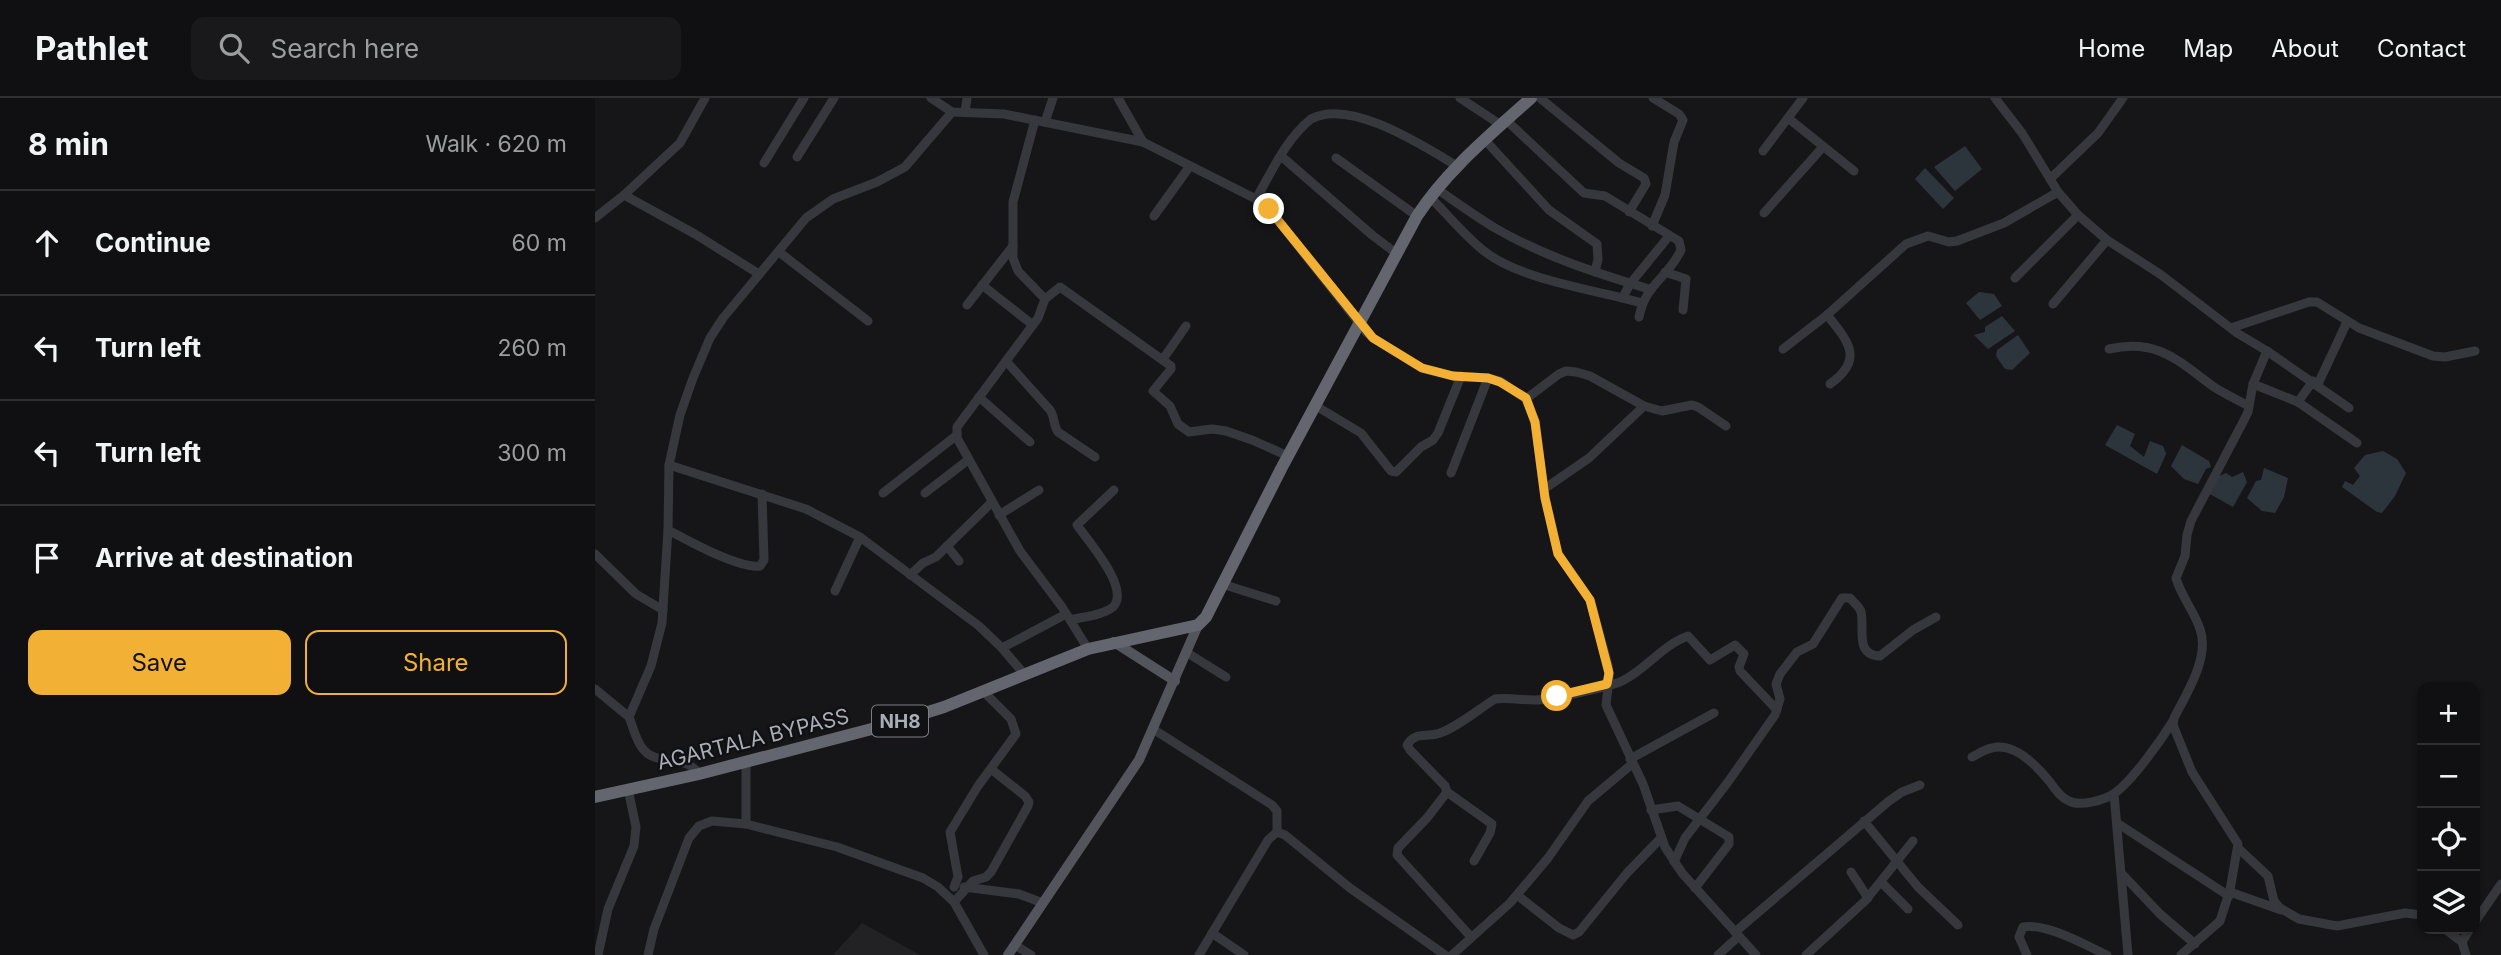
<!DOCTYPE html>
<meta charset="utf-8">
<style>
body{margin:0;font-family:Inter,sans-serif;background:#19191b;color:#f1f3f6}
.controls{position:absolute;right:21px;bottom:21px;display:grid;overflow:hidden;border-radius:14px;box-shadow:0 2px 5px #0004}
.controls button{width:63px;height:63px;display:grid;place-items:center;padding:0;border:0;border-bottom:2px solid #303032;background:#101012;color:#f1f3f6;font:35px sans-serif}
.stop{position:absolute;width:21px;height:21px;margin:-16px;border:5px solid #f2b134;border-radius:50%;background:#fff}
.stop.end{background:#f2b134;border-color:#fff;box-shadow:0 2px 7px #0008}
.list{margin:0;padding:0;list-style:none}
h2{display:flex;justify-content:space-between;align-items:center;height:91px;margin:0;padding:0 28px;font-size:30px}
h2 small{font-size:23px;font-weight:400;color:#9c9d9f}
.list li{display:grid;grid-template-columns:46px 1fr auto;gap:21px;align-items:center;box-sizing:border-box;height:105px;padding:0 28px;border-top:2px solid #303032}
.list b{display:block;font-size:26px;white-space:nowrap}
.list em{font-size:23px;font-style:normal;color:#9c9d9f}
.actions{display:flex;gap:14px;padding:21px 28px}
.actions a{flex:1;padding:16px 0;border:2px solid #f2b134;border-radius:14px;text-align:center;font-size:24px;color:#f2b134}
.actions .main{background:#f2b134;color:#111}
.icon{flex:none;width:38px;height:38px;fill:none;stroke:currentColor;stroke-width:2;stroke-linecap:round;stroke-linejoin:round}
.map{position:relative;flex:none;width:1906px;height:857px;overflow:hidden}
header{display:flex;align-items:center;gap:42px;box-sizing:border-box;height:98px;padding:0 35px;background:#101012;border-bottom:2px solid #303032}
header strong{font-size:33px}
nav{display:flex;gap:38px;margin-inline-start:auto;font-size:24px}
.search{width:490px;height:63px;background:#19191b;display:flex;align-items:center;gap:18px;box-sizing:border-box;padding:0 24px;border-radius:14px;color:#9c9d9f;font-size:26px}
main{display:flex}
aside{flex:1;background:#101012}
.map>svg:first-child{display:block}
</style>
<header>
<strong>Pathlet</strong>
<div class="search"><svg class="icon" aria-label="search" viewBox="0 0 24 24"><circle cx="10" cy="10" r="6"/><path d="M15 15l6 6"/></svg>Search here</div>
<nav><a>Home</a><a>Map</a><a>About</a><a>Contact</a></nav>
</header>
<main>
<aside>
<h2>8 min<small>Walk · 620 m</small></h2>
<ul class="list">
<li><svg class="icon" aria-label="ahead" viewBox="0 0 24 24"><path d="M12 20V5M6 11l6-6 6 6"/></svg><div><b>Continue</b></div><em>60 m</em></li>
<li><svg class="icon" aria-label="left" viewBox="0 0 24 24"><path d="M17 20v-9H6M10 6l-5 5 5 5"/></svg><div><b>Turn left</b></div><em>260 m</em></li>
<li><svg class="icon" aria-label="left" viewBox="0 0 24 24"><path d="M17 20v-9H6M10 6l-5 5 5 5"/></svg><div><b>Turn left</b></div><em>300 m</em></li>
<li><svg class="icon" aria-label="arrive" viewBox="0 0 24 24"><path d="M6 21V4h12l-3 4 3 4H6"/></svg><div><b>Arrive at destination</b></div></li>
</ul>
<div class="actions"><a class="main">Save</a><a>Share</a></div>
</aside>
<div class="map">
<svg width="1906" height="857" viewBox="0 0 1906 857">
<rect width="100%" height="100%" fill="#161618"/>
<path fill="#222225" d="M267 825 325 857H238Z"/>
<g fill="#2c353c">
<path d="M1370 48 1387 71 1360 93 1339 69Z"/>
<path d="M1330 70 1359 100 1348 111 1320 81Z"/>
<path d="M1384 194 1399 196 1407 208 1385 222 1371 205Z"/>
<path d="M1407 218 1420 233 1393 251 1379 237 1390 234V229Z"/>
<path d="M1423 237 1435 255 1417 272 1410 271 1401 258 1402 252Z"/>
<path d="M1522 327 1540 336 1535 348 1549 359 1555 343 1568 348 1571 356 1562 376 1510 347Z"/>
<path d="M1587 347 1614 363 1616 369 1611 371 1603 386 1589 381 1576 368Z"/>
<path d="M1788 353 1802 361 1811 375 1800 398 1787 415 1782 414 1747 389 1750 383 1758 387 1765 378 1759 370 1770 357Z"/>
<path d="M1669 370 1693 380 1689 399 1680 415 1667 413 1652 400 1661 383 1666 382Z"/>
<path d="M1648 374 1652 384 1638 409 1613 395 1620 380 1631 375 1637 379Z"/>
</g>
<g fill="none" stroke-linecap="round" stroke-linejoin="round">
<g stroke="#37383d" stroke-width="9">
<path d="M336 0 357 14 409 16 548 44 661 101 674 111 771 234 778 240 827 270 858 278 893 280 905 283 931 301 940 324 950 400 963 456 995 502 1013 567 1014 581 1011 607 1048 686 1070 749 1087 775 1161 857"/>
<path d="M523 0 548 44"/>
<path d="M865 0 906 27"/>
<path d="M945 0 1024 65 1049 80 1051 86 1034 114"/>
<path d="M1400 0 1427 35 1463 94 1483 117 1512 142 1565 176 1642 235 1672 253 1658 286 1653 314 1648 324 1596 423 1592 437 1590 458 1581 480C1586 498 1599 513 1605 531 1615 559 1592 595 1579 620L1578 627 1597 674 1643 746 1635 792 1625 823 1586 857"/>
<path d="M370 14 372 0"/>
<path d="M1193 20 1259 73"/>
<path d="M440 22 418 104V160L423 173 450 201 443 220 362 329V340L425 453 467 509 493 551"/>
<path d="M911 22 989 95 1010 98 1084 143 1086 152C1073 180 1051 185 1044 219"/>
<path d="M450 24 458 0"/>
<path d="M890 42 954 112 1002 146 1003 161 1000 174"/>
<path d="M1168 53 1208 0"/>
<path d="M686 58 777 137 801 155"/>
<path d="M202 59 239 0"/>
<path d="M741 60 822 118"/>
<path d="M169 65 209 0"/>
<path d="M1455 81 1503 35 1528 0"/>
<path d="M842 91C861 104 880 118 900 130 948 158 1001 175 1054 191"/>
<path d="M29 97 100 136 164 176"/>
<path d="M835 99C853 117 869 137 889 153 925 182 1001 192 1047 205"/>
<path d="M661 101C677 73 691 41 716 21 755 0 827 47 862 68"/>
<path d="M1169 115 1227 50"/>
<path d="M559 118 595 68"/>
<path d="M0 120 29 97 85 45 110 0"/>
<path d="M1057 128 1070 97 1079 44 1088 22 1084 16 1058 0"/>
<path d="M184 154 273 223"/>
<path d="M1070 174 1091 181 1088 212"/>
<path d="M1420 180 1483 117"/>
<path d="M387 187 438 227"/>
<path d="M1028 199 1035 186 1074 138"/>
<path d="M450 201 465 189 576 268V271L558 293 575 308 583 326 594 334 617 331 631 333 657 342 693 358"/>
<path d="M1458 206 1512 142"/>
<path d="M372 207 418 148"/>
<path d="M1232 217C1253 243 1270 261 1235 286"/>
<path d="M1636 230 1714 204H1722L1764 230 1838 258 1850 259 1880 253"/>
<path d="M1188 251 1232 217 1311 146 1333 138 1354 144 1362 143 1409 125 1463 94"/>
<path d="M1514 251C1563 240 1583 263 1619 289 1630 296 1642 302 1654 308"/>
<path d="M1672 253 1754 310"/>
<path d="M568 261 591 228"/>
<path d="M411 263 455 312C460 319 458 327 463 334L500 359"/>
<path d="M1658 286 1703 304 1762 345"/>
<path d="M1723 286 1752 224"/>
<path d="M384 299 435 344"/>
<path d="M931 301 964 276 971 273 981 274 995 278 1049 308 1067 313 1097 307 1103 309 1131 328"/>
<path d="M1703 304 1718 283"/>
<path d="M721 308 766 335 796 373 801 374 826 349 838 342 843 335 866 278"/>
<path d="M74 367 211 411 265 439 384 528 407 550 429 576"/>
<path d="M856 375 893 280"/>
<path d="M949 391 994 360 1049 308"/>
<path d="M288 395 362 337"/>
<path d="M330 395 373 362"/>
<path d="M404 417 444 392"/>
<path d="M73 432C94 443 144 471 165 468L169 462 167 396"/>
<path d="M352 448 364 463"/>
<path d="M0 456 41 496 68 512"/>
<path d="M315 477 328 465 341 459 397 404"/>
<path d="M627 486 681 503"/>
<path d="M240 493 265 439"/>
<path d="M475 522C487 519 509 517 518 509 536 491 493 443 482 427L519 392"/>
<path d="M407 550 471 516"/>
<path d="M591 554 631 579"/>
<path d="M0 591 34 619"/>
<path d="M558 631 677 707 682 713V734"/>
<path d="M1377 659C1383 656 1390 651 1397 650 1419 644 1442 668 1455 684 1460 691 1465 699 1474 703 1485 709 1510 702 1520 695 1538 682 1566 642 1578 623"/>
<path d="M1035 661 1119 615"/>
<path d="M104 676C90 655 62 669 48 651 41 643 38 629 34 619L56 568 67 525 73 432 74 367 85 317 98 280 115 240 128 220 211 120 238 101 282 84 310 69 357 14"/>
<path d="M852 694 897 726 895 735 879 763"/>
<path d="M1519 696 1533 857"/>
<path d="M1056 712 1083 708 1134 739V746L1100 790"/>
<path d="M1269 723 1323 789 1363 827"/>
<path d="M1522 725 1634 798"/>
<path d="M151 726V663"/>
<path d="M1643 750 1673 778 1679 803 1685 810 1704 821 1742 828 1810 815 1827 817"/>
<path d="M1079 764 1090 740 1133 684 1180 617 1185 601 1181 586 1185 576 1202 554 1218 546 1247 500H1255C1258 504 1265 509 1266 514 1270 529 1259 557 1285 558L1318 532 1341 519"/>
<path d="M1256 774 1273 800"/>
<path d="M1528 777 1565 816 1600 846"/>
<path d="M1286 784 1313 811"/>
<path d="M359 789 363 779 355 734 383 688 421 636 416 621 388 593"/>
<path d="M369 789 424 796 448 805"/>
<path d="M1635 794 1686 812"/>
<path d="M922 797 964 830 978 837 984 834 1032 775 1066 740"/>
<path d="M359 804 378 783 391 779 396 774 433 708 434 704 430 698 396 671"/>
<path d="M1880 824 1906 786"/>
<path d="M1850 831 1867 844"/>
<path d="M1140 834 1294 703 1307 694 1325 687"/>
<path d="M617 835 649 857"/>
<path d="M876 839 802 757 803 750 832 720 852 694 850 688 815 652 812 647C820 634 829 639 842 636 860 631 884 611 900 601 913 599 925 602 938 602 953 603 1011 589 1025 584 1050 573 1067 547 1093 538L1115 562 1140 547 1149 556 1144 569 1145 573 1182 612"/>
<path d="M420 847 436 857"/>
<path d="M3 857 13 811 39 748 41 729 33 691"/>
<path d="M53 857 59 831 94 740 104 728 117 723 151 726 242 749 328 780 343 789 359 804 389 857"/>
<path d="M604 857 673 742 682 734 690 737 755 790 850 857"/>
<path d="M857 857 915 805 953 760 993 703 1037 666"/>
<path d="M1123 857 1144 838"/>
<path d="M1211 857 1270 803 1318 743"/>
<path d="M1432 857 1424 839 1428 829C1452 825 1490 847 1512 857"/>
<path d="M1871 857 1867 844 1875 831"/>
</g>
<g stroke="#53555c" stroke-width="10">
<path d="M519 544 580 583"/>
<path d="M413 857 544 662 603 527"/>
</g>
<path stroke="#63666e" stroke-width="12" d="M0 699 104 676 292 627 349 609 493 551 603 527 611 519 686 371 822 118C852 72 895 37 936 0"/>
</g>
<g fill="none" stroke-linecap="round" stroke-linejoin="round">
<path stroke="#f2b134" stroke-width="9" d="M674 111 778 240 827 270 858 278 893 280 905 284 931 300 940 324 950 400 963 456 995 502 1014 575 1012 586 962 598"/>
</g>
<g text-anchor="middle" dominant-baseline="central" stroke-width="5" stroke-linejoin="round" paint-order="stroke">
<rect fill="#111113" stroke="#7b7e86" stroke-width="2" x="277" y="607.5" width="56" height="31" rx="5"/>
<g font-size="19" font-weight="bold" fill="#a8adb8">
<text x="305" y="623">NH8</text>
</g>
<g font-size="21" fill="#a8adb8" stroke="#111113">
<text transform="translate(158 641) rotate(-14)">AGARTALA BYPASS</text>
</g>
</g>
</svg>
<div class="controls">
<button>+</button>
<button>−</button>
<button><svg class="icon" aria-label="locate" viewBox="0 0 24 24"><circle cx="12" cy="12" r="6"/><path d="M12 2v4M12 18v4M2 12h4M18 12h4"/></svg></button>
<button><svg class="icon" aria-label="layers" viewBox="0 0 24 24"><path d="M12 4l9 5-9 5-9-5zM3 14l9 5 9-5"/></svg></button>
</div>
<div class="stop" style="left:962px;top:598px"></div>
<div class="stop end" style="left:674px;top:111px"></div>
</div>
</main>
